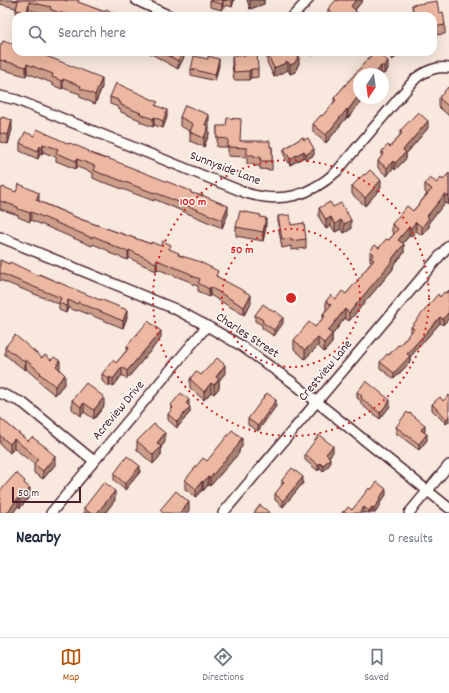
<!DOCTYPE html>
<style>
body{margin:0;font-family:Dekko,sans-serif;background:#f6f6f7;color:#1f2937}
.compass{position:absolute;left:353px;top:68px;width:36px;height:36px;border-radius:50%;background:#fff;box-shadow:0 4px 16px #0002;rotate:193deg}
.scale{position:absolute;left:12px;bottom:10px;width:69px;box-sizing:border-box;padding-left:4px;border:2px solid #4a1f2b;border-top:0;font-size:11px;line-height:14px;white-space:nowrap;color:#4a1f2b;-webkit-text-stroke:3px #fdfcf7;paint-order:stroke}
.list{margin:0;padding:0;list-style:none}
h2{display:flex;justify-content:space-between;align-items:center;height:52px;margin:0;padding:0 16px;font-size:17px}
h2 small{font-size:13px;font-weight:400;color:#747a83}
.icon{flex:none;width:22px;height:22px;fill:none;stroke:currentColor;stroke-width:2;stroke-linecap:round;stroke-linejoin:round}
.map{position:relative;flex:none;width:449px;height:513px;overflow:hidden}
.search{position:absolute;background:#fff;box-shadow:0 4px 16px #0002;left:12px;right:12px;top:12px;height:44px;display:flex;align-items:center;gap:10px;box-sizing:border-box;padding:0 14px;border-radius:12px;color:#747a83;font-size:15px}
.sheet{height:124px;background:#fff}
nav{display:flex;justify-content:space-around;align-items:center;box-sizing:border-box;height:56px;border-top:1px solid #e0e1e3;background:#fff;font-size:11px;color:#747a83}
nav a{display:grid;justify-items:center;gap:2px}
nav .on{color:#b45309}
.map>svg:first-child{display:block}
</style>
<div class="map">
<svg width="449" height="513" viewBox="0 0 449 513">
<rect width="100%" height="100%" fill="#f8e8dd"/>
<filter id="ink" filterUnits="userSpaceOnUse"><feTurbulence type="fractalNoise" baseFrequency=".025" numOctaves="2"/><feDisplacementMap in="SourceGraphic" scale="8" xChannelSelector="R" yChannelSelector="G"/><feConvolveMatrix kernelMatrix="1 2 1 2 8 2 1 2 1" color-interpolation-filters="sRGB"/></filter>
<g filter="url(#ink)">
<g fill="none" stroke-linecap="round" stroke-linejoin="round">
<g stroke="#4a1f2b" stroke-width="12">
<g id="street">
<path d="M136 0 170 16"/>
<path d="M293 16 308 0"/>
<path d="M0 96 17 100 246 193C282 204 310 196 337 171L416 78C426 71 436 66 449 68"/>
<path d="M0 237 175 309 207 326 240 345 292 382 449 508"/>
<path d="M0 393 23 403 94 461"/>
<path d="M51 513 207 326"/>
<path d="M223 513 449 245"/>
<path d="M409 513 449 465"/>
</g>
</g>
<use href="#street" stroke="#fdfcf7" stroke-width="9"/>
</g>
<g fill="#cc9e8a" stroke="#4a1f2b">
<path d="M0 0H64L79 3 105 12 120 16H50V15L29 10 28 16H16V17V8L0 4Z"/>
<path d="M210 0H234L232 7 226 5V7L223 6 222 10 210 7Z"/>
<path d="M247 0H264V4L250 9Z"/>
<path d="M339 0H363L355 10 356 16H328V9Z"/>
<path d="M412 5 439 13 445 25V34L433 35V16H413Z"/>
<path d="M0 44 16 52 102 87 95 104 80 97V94L63 88 62 89 52 85V83L27 73 26 76 0 69Z"/>
<path d="M148 52H186V53L178 69Z"/>
<path d="M308 52H316L311 56Z"/>
<path d="M374 52 388 69 384 74H359L363 99 348 118 347 117 326 143 313 132V124L325 113 334 102V98Z"/>
<path d="M387 52H402V53L392 60Z"/>
<path d="M267 53 299 63 295 72 290 74 288 70 274 77 267 62Z"/>
<path d="M232 56 258 69V77L251 78 249 80H234L232 65Z"/>
<path d="M208 59 219 65 215 81 191 75V69Z"/>
<path d="M449 88V116L439 107V98Z"/>
<path d="M110 97 158 106 167 117 163 128 154 125 153 127 140 122V120L121 112V110L118 109V107L110 104Z"/>
<path d="M180 117 209 124 208 125 209 134 204 147 190 141V131L180 126Z"/>
<path d="M0 118 12 129 8 144 0 142Z"/>
<path d="M217 126 241 141 272 147V170L260 169V166H254V164H247V157L228 156V147H217Z"/>
<path d="M428 128 406 154V159L395 170 393 168 387 176 378 168V161L382 156V151L390 147 400 135V131Z"/>
<path d="M34 136 69 144 191 193 228 214 222 228 154 199V201L109 184 102 182 93 178V173L77 167 76 169 56 161V157L43 152 42 154H40L38 159 20 151V143Z"/>
<path d="M303 137 314 155 306 160 304 157 290 165 284 155V149Z"/>
<path d="M449 173V203L448 205 445 203 429 222V227L422 235 416 231 411 237 409 236 403 243 404 253 393 266V269L349 321 345 318 332 335V343L324 352 318 346 305 359 294 349V340L315 327 323 318V314L326 310V301L336 299 346 294 362 276V274L371 263V261L370 260V251L379 248 389 240 394 234 392 232V224L413 211 427 194 425 192V184L437 183 443 180Z"/>
<path d="M352 186 381 188 365 206 352 194Z"/>
<path d="M0 188 16 192 39 201 80 219 151 244 171 250 218 277 251 303 244 315 210 295 209 297 198 291V286L192 284 191 282 157 269 156 271 129 258 128 260 109 253V251L93 244 92 246 31 220 30 222 18 217V215L0 209Z"/>
<path d="M333 207 351 229 344 233 341 229 335 232 331 226 326 229 319 217V208Z"/>
<path d="M278 216 291 225 306 239V248L291 250V246L282 248 278 225Z"/>
<path d="M236 227H266L263 241 236 236Z"/>
<path d="M0 260 127 317 123 328 78 310 77 311 68 308 66 313 59 310V304L0 280Z"/>
<path d="M449 290V318L443 325 440 323 410 357V362L394 379 380 368V362L399 346 411 332V327L440 297 446 293Z"/>
<path d="M274 312 283 323 274 336 262 328V325L255 321V315Z"/>
<path d="M161 338 127 379 122 375 113 387 110 385 109 387 102 381V374L116 363 127 350V346Z"/>
<path d="M5 347 42 358 60 370 65 383 55 395 40 383V381L26 369 25 370 5 355Z"/>
<path d="M225 373 219 381V388L214 394 211 392 204 400 190 388V379L201 375Z"/>
<path d="M357 392 390 406 380 419 368 410 361 404V401L357 398Z"/>
<path d="M449 395 446 424 432 410V404L443 401Z"/>
<path d="M72 400 104 406 94 419 84 412 81 416 72 409Z"/>
<path d="M171 405 189 406 190 412 177 428 168 420V414L171 411Z"/>
<path d="M276 406 258 431 248 425V419Z"/>
<path d="M0 418 28 441 47 450 55 465 43 479 34 473V464L30 461 14 448 10 453 0 444Z"/>
<path d="M396 427 425 431 424 432 427 440 419 450 396 433Z"/>
<path d="M137 441 165 442 161 447V455L153 464 137 450Z"/>
<path d="M242 447 239 450V453L210 486 208 485 203 491 202 490 196 497 185 489V480L207 461Z"/>
<path d="M333 452 329 457 330 464 323 472 320 469 318 471 305 460V454Z"/>
<path d="M140 472 125 490 114 480V474Z"/>
<path d="M282 480 303 483 283 507 275 500V494L282 486Z"/>
<path d="M25 484 30 496 20 508 18 506 13 513H0V491Z"/>
<path d="M371 490 386 495 380 503V506L375 513 344 512 352 510Z"/>
<path d="M115 500 105 513H84V508Z"/>
</g>
<g fill="#a68171" stroke="#4a1f2b">
<path d="M223 0V6L222 10V4Z"/>
<path d="M232 0H234L232 7Z"/>
<path d="M250 0H264V4L250 9Z"/>
<path d="M356 0H363L351 15V6Z"/>
<path d="M29 2V10L28 16H27V12Z"/>
<path d="M356 11V16H353Z"/>
<path d="M182 52H186V53L178 69V61Z"/>
<path d="M311 52H316L311 56Z"/>
<path d="M392 52H402V53L392 60Z"/>
<path d="M299 54V63L295 72 290 74V65Z"/>
<path d="M219 59V65L215 81V75Z"/>
<path d="M388 61V69L384 74V66Z"/>
<path d="M288 62V70L274 77V68Z"/>
<path d="M27 64V73L26 76V67Z"/>
<path d="M381 66V74H376V73Z"/>
<path d="M251 69V78L249 80V71Z"/>
<path d="M102 78V87L95 104V95Z"/>
<path d="M63 79V88L62 89V81Z"/>
<path d="M359 95V98H363V99L348 118V110Z"/>
<path d="M347 109V117L326 143V135Z"/>
<path d="M167 110V117L163 128V121Z"/>
<path d="M209 115V124L205 134V125Z"/>
<path d="M154 117V125L153 127V119Z"/>
<path d="M12 120V129L8 144V135Z"/>
<path d="M428 121V128L406 154V159L395 170V163L403 150Z"/>
<path d="M209 125V134L204 147V138Z"/>
<path d="M43 144V152L42 154V147Z"/>
<path d="M40 146V154L38 159V151Z"/>
<path d="M314 149V155L306 160V155Z"/>
<path d="M304 151V157L290 165V159Z"/>
<path d="M77 159V167L76 169V161Z"/>
<path d="M393 161V168L387 176V168Z"/>
<path d="M381 180V188L365 206V198Z"/>
<path d="M39 193V201L36 208V200Z"/>
<path d="M445 194V203L429 222V227L422 235V227L427 216Z"/>
<path d="M449 195V203L448 205V196Z"/>
<path d="M228 206V214L222 228V220Z"/>
<path d="M31 212V220L30 222V213Z"/>
<path d="M331 217V226L326 229V220Z"/>
<path d="M266 218V227L263 241V232Z"/>
<path d="M341 220V229L335 232V224Z"/>
<path d="M351 220V229L344 233V224Z"/>
<path d="M416 222V231L411 237V228Z"/>
<path d="M409 227V236L398 249V240Z"/>
<path d="M404 244V253L393 266V269L349 321V313Z"/>
<path d="M129 250V258L128 260V252Z"/>
<path d="M157 260V269L156 271V263Z"/>
<path d="M210 287V295L209 297V289Z"/>
<path d="M251 295V303L244 315V307Z"/>
<path d="M68 300V308L66 313V306Z"/>
<path d="M345 309V318L332 335V343L324 352V343L328 331Z"/>
<path d="M127 310V317L123 328V321Z"/>
<path d="M449 312V318L443 325V319Z"/>
<path d="M283 317V323L274 336V330Z"/>
<path d="M440 317V323L410 357V362L394 379V373L407 354Z"/>
<path d="M161 331V338L127 379V371Z"/>
<path d="M318 338V346L305 359V350Z"/>
<path d="M26 360V369L25 370V362Z"/>
<path d="M60 361V370L56 366Z"/>
<path d="M225 365V373L219 381V388L214 394V385L216 377Z"/>
<path d="M122 367V375L113 387V379Z"/>
<path d="M65 375V383L55 395V386Z"/>
<path d="M110 377V385L109 387V379Z"/>
<path d="M211 383V392L204 400V392Z"/>
<path d="M104 397V406L94 419V410Z"/>
<path d="M189 400V406L186 403Z"/>
<path d="M276 400V406L258 431V426Z"/>
<path d="M390 400V406L380 419V413Z"/>
<path d="M84 403V412L81 416V407Z"/>
<path d="M190 407V412L177 428V422Z"/>
<path d="M449 416V422L446 424V419Z"/>
<path d="M425 425V431L421 436V430Z"/>
<path d="M165 433V442L161 447V455L153 464V455L157 443Z"/>
<path d="M427 434V440L419 450V444Z"/>
<path d="M242 438V447L239 450V453L210 486V478Z"/>
<path d="M14 439V448L10 453V444Z"/>
<path d="M333 446V452L326 460V454Z"/>
<path d="M55 456V465L43 479V471Z"/>
<path d="M330 458V464L323 472V466Z"/>
<path d="M320 463V469L318 471V465Z"/>
<path d="M140 466V472L125 490V484Z"/>
<path d="M208 477V485L203 491V482Z"/>
<path d="M303 477V483L283 507V501Z"/>
<path d="M202 481V490L196 497V489Z"/>
<path d="M30 488V496L20 508V499Z"/>
<path d="M386 489V495L380 503V506L375 513H374V508L379 499Z"/>
<path d="M115 491V500L105 513H97Z"/>
<path d="M18 498V506L13 513H7Z"/>
<path d="M189 502V511L187 513H180Z"/>
<path d="M364 507V513H359Z"/>
<path d="M372 507V513H369V511Z"/>
</g>
<g fill="#edb8a1" stroke="#4a1f2b">
<path d="M12 0H64L67 1V0H79L78 2 105 12 106 9 120 16H81L75 13V16L57 12 50 9 51 7 29 2 27 12 16 10 18 1Z"/>
<path d="M210 0H226V1L223 0 222 4 210 1Z"/>
<path d="M336 0 338 1 339 0H356L351 6 356 11 353 16H329L333 13 328 9Z"/>
<path d="M437 1 439 13 443 12 445 25 433 27V16H414L412 5Z"/>
<path d="M3 41 16 45V44V52H30L40 55 41 54 102 78 95 95 80 88 81 86 63 79 62 81 52 77 53 74 27 64 26 67 0 60V44H2Z"/>
<path d="M161 52H182L178 61Z"/>
<path d="M269 52H298L299 54 295 63 290 65 288 62 274 68 267 53Z"/>
<path d="M374 52H377L388 61 384 66H381L376 73 373 71 370 74H359V95L348 110 347 109 326 135 313 124 321 115 322 116 325 113 336 100 334 98Z"/>
<path d="M257 54 258 69H251L249 71 234 72 232 56Z"/>
<path d="M194 56 208 59V56L219 59 215 75 191 69Z"/>
<path d="M116 83 158 102 155 105 167 110 163 121 154 117 153 119 140 114 141 113 121 105V103L118 102V100L110 97Z"/>
<path d="M448 87 449 88V107L439 98Z"/>
<path d="M185 105 209 115 205 125H209L204 138 190 132 193 124 180 117Z"/>
<path d="M418 112 428 121 403 150 406 152 395 163 393 161 387 168 378 161 384 153 382 151 388 145 390 147 402 133 400 131Z"/>
<path d="M2 117 12 120 8 135 0 133V118L1 119Z"/>
<path d="M227 118 241 119 240 141H270V147H272V161H260L261 157H254V155H247V148L228 147V139L217 138V126H226Z"/>
<path d="M37 129 69 144 70 143 89 151 88 152 105 159 106 158 112 160 191 191V193L204 196 228 206 222 220 154 192V193L109 176 102 174 93 170 95 166 77 159 76 161 56 153 58 149 43 144 42 147 40 146 38 151 20 143 25 132 34 136Z"/>
<path d="M303 137 304 140 308 138 314 149 306 155 304 151 290 159 284 149Z"/>
<path d="M370 170 381 180 365 198 352 186 364 174 365 175Z"/>
<path d="M449 173V195L448 196 445 194 427 216 429 218 422 227 416 222 411 228 409 227 398 240 404 244 392 259 393 260 349 313 345 309 328 331 332 334 324 343 318 338 305 350 294 340 309 322 315 327 325 316 323 314 331 305 326 301 331 295 336 299 342 291 346 294 362 275V274L374 260 371 258 374 254 370 251 375 245 379 248 386 239 389 240 398 229 392 224 407 206 413 211 432 189 425 184 430 178 437 183 441 178 443 180Z"/>
<path d="M19 184 39 193 36 200 80 219 151 244V242L161 246 163 241 171 245 169 249 179 253 178 255 198 261 218 271 216 276 251 295 244 307 210 287 209 289 198 283 200 279 192 276 191 274 157 260 156 263 129 250 128 252 109 244 110 243 93 236 92 238 31 212 30 213 18 209V207L0 201V188L2 189 3 187 16 192Z"/>
<path d="M330 202 333 207 341 203 351 220 344 224 341 220 335 224 331 217 326 220 319 208Z"/>
<path d="M240 211 261 215 260 217 266 218 263 232 236 227Z"/>
<path d="M290 215 291 225 304 223 306 239 291 241V238L282 239 278 216Z"/>
<path d="M0 260 9 264 10 262 39 276V274L100 300V299L127 310 123 321 78 302 77 304 68 300 66 306 59 303 61 298 0 273Z"/>
<path d="M449 290V312L443 319 440 317 407 354 410 356 394 373 380 362 387 354 389 355 398 345 399 346 414 329 411 327 438 294 440 297 444 292 446 293Z"/>
<path d="M263 304 274 312 275 311 283 317 274 330 262 322 263 320 255 315Z"/>
<path d="M148 321 161 331 127 371 122 367 113 379 110 377 109 379 102 374 113 360 116 363 129 348 127 346Z"/>
<path d="M15 335 42 358 45 355 51 360 54 357 60 361 56 366 65 375 55 386 40 374 41 373 26 360 25 362 5 347Z"/>
<path d="M217 358 225 365 216 377 219 379 214 385 211 383 204 392 190 379 196 371 201 375Z"/>
<path d="M366 381 390 400 380 413 368 404 361 398 362 396 357 392Z"/>
<path d="M86 383 104 397 94 410 84 403 81 407 72 400Z"/>
<path d="M181 393 189 400 186 403 190 407 177 422 168 414 173 408 171 405Z"/>
<path d="M267 393 276 400 258 426 248 419Z"/>
<path d="M449 395V416L446 419 432 404 440 397 443 401Z"/>
<path d="M407 412 409 414 410 413 425 425 421 430 427 434 419 444 396 427Z"/>
<path d="M0 418 28 441 32 437 47 448V449L55 456 43 471 34 464 38 459 30 452 14 439 10 444 0 436Z"/>
<path d="M154 424 165 433 157 443 161 447 153 455 137 441Z"/>
<path d="M232 430 242 438 238 443 239 444 210 478 208 477 203 482 202 481 196 489 185 480 203 458 207 461Z"/>
<path d="M319 435 333 446 326 454 330 458 323 466 320 463 318 465 305 454Z"/>
<path d="M127 456 140 466 125 484 114 474Z"/>
<path d="M292 468 303 477 283 501 275 494 284 482 282 480Z"/>
<path d="M16 473 25 481 24 483 30 488 20 499 18 498 7 513H0V501L1 499 0 498V491Z"/>
<path d="M104 482 115 491 97 513H90L84 508Z"/>
<path d="M377 482 386 489 379 499 380 500 374 508 372 507 369 511 364 507 359 513H342L343 511 344 512 348 507 352 510 369 488 371 490Z"/>
<path d="M176 491 189 502 180 513H163L160 510Z"/>
<path d="M260 505 270 513H254Z"/>
</g>
</g>
<g fill="none" stroke="#d62828" stroke-width="2" stroke-dasharray="2 4">
<circle cx="291" cy="298" r="69"/>
<circle cx="291" cy="298" r="138"/>
</g>
<g text-anchor="middle" dominant-baseline="central" stroke-width="3" stroke-linejoin="round" paint-order="stroke">
<g font-size="13" fill="#4a1f2b" stroke="#fdfcf7">
<text transform="translate(225 169) rotate(21)">Sunnyside Lane</text>
<text transform="translate(247 336) rotate(33)">Charles Street</text>
<text transform="translate(326 371) rotate(-50)">Crestview Lane</text>
<text transform="translate(119 411) rotate(-50)">Acreview Drive</text>
</g>
</g>
<circle cx="291" cy="298" r="6" fill="#d62828" stroke="#fdfcf7" stroke-width="2"/>
<g font-size="12" text-anchor="middle" font-weight="bold" fill="#d62828" stroke="#fdfcf7" stroke-width="3" stroke-linejoin="round" paint-order="stroke">
<text x="193" y="205">100 m</text>
<text x="242" y="253">50 m</text>
</g>
</svg>
<svg class="compass" viewBox="-18 -18 36 36"><path d="M0-13l5 13h-10z" fill="#e53935"/><path d="M0 13l5-13h-10z" fill="#747a83"/></svg>
<div class="scale">50 m</div>
<div class="search"><svg class="icon" aria-label="search" viewBox="0 0 24 24"><circle cx="10" cy="10" r="6"/><path d="M15 15l6 6"/></svg>Search here</div>
</div>
<section class="sheet">
<h2>Nearby<small>0 results</small></h2>
<ul class="list">
</ul>
</section>
<nav>
<a class="on"><svg class="icon" aria-label="map" viewBox="0 0 24 24"><path d="M3 6l6-2 6 2 6-2v14l-6 2-6-2-6 2zM9 4v14M15 6v14"/></svg>Map</a>
<a><svg class="icon" aria-label="directions" viewBox="0 0 24 24"><path d="M12 3l9 9-9 9-9-9zM9 14v-3h6M13 9l2 2-2 2"/></svg>Directions</a>
<a><svg class="icon" aria-label="saved" viewBox="0 0 24 24"><path d="M7 4h10v16l-5-4-5 4z"/></svg>Saved</a>
</nav>
